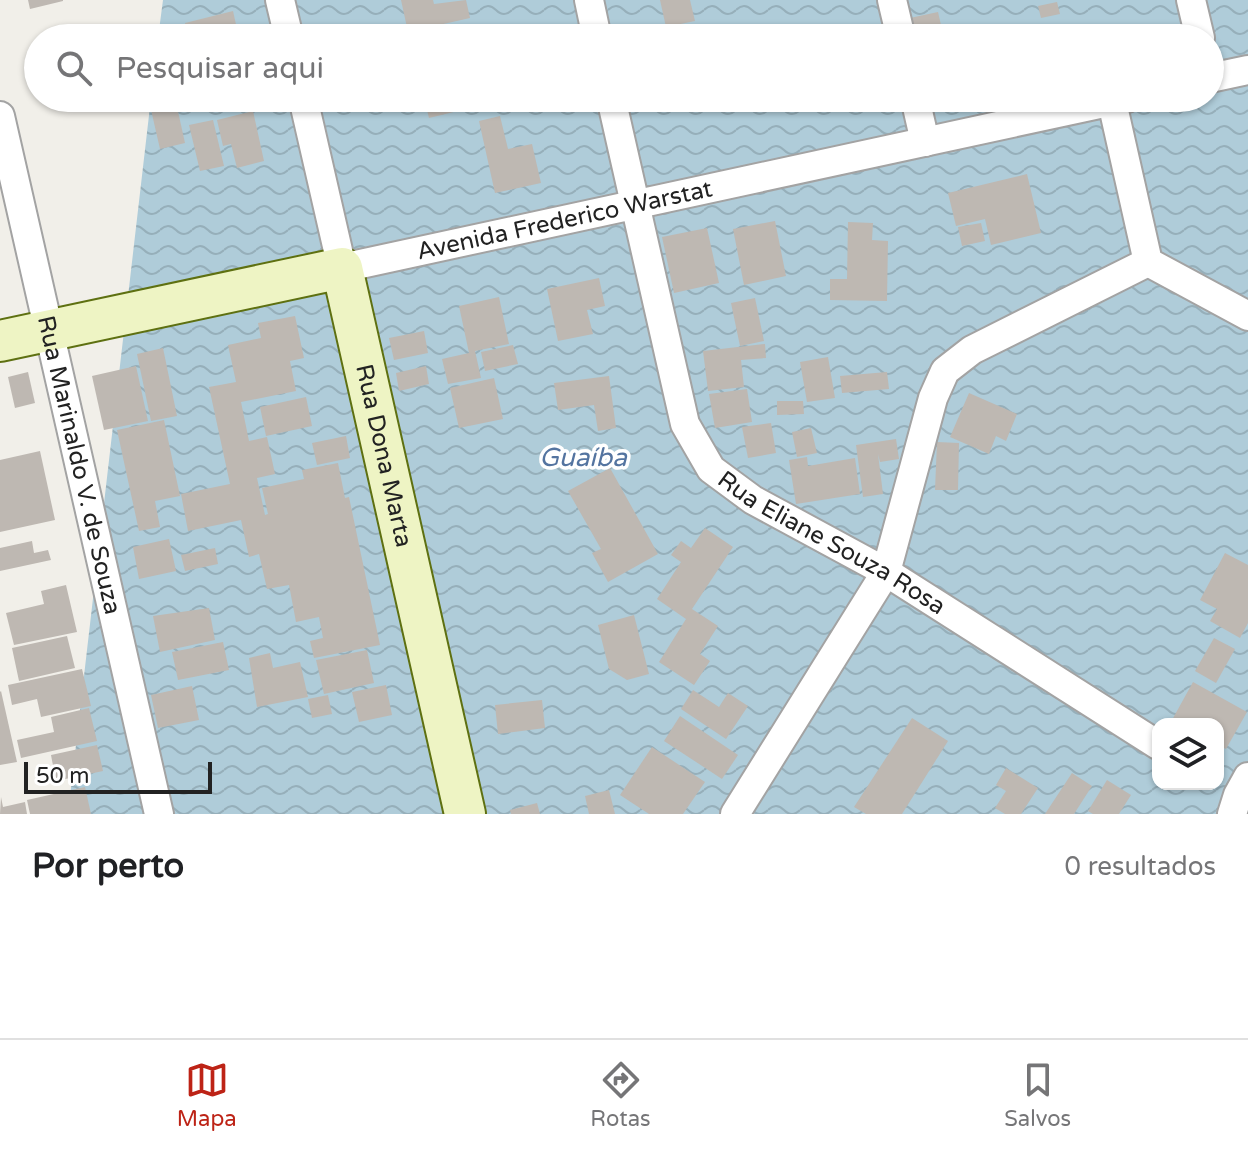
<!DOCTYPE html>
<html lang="pt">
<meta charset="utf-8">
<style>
body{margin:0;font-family:"Varela Round",sans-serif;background:#f6f6f6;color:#202124}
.controls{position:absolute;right:24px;bottom:24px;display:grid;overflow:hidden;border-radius:16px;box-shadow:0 2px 6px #0004}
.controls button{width:72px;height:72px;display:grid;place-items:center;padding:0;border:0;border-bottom:2px solid #e0e0e0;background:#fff;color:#202124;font:40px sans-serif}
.scale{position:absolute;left:24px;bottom:20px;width:188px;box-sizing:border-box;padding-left:8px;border:4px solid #222;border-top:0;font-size:22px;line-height:28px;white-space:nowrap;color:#222;-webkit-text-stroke:6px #fff;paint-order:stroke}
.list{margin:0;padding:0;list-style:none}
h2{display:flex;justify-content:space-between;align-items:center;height:104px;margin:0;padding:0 32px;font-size:34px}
h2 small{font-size:26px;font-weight:400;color:#757577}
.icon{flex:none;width:44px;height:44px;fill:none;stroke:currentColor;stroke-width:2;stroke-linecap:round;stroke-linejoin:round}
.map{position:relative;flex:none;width:1248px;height:814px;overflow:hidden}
.search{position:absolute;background:#fff;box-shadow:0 2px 6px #0004;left:24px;right:24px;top:24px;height:88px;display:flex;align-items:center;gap:20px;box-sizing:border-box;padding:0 28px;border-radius:44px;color:#757577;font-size:30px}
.sheet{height:224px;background:#fff}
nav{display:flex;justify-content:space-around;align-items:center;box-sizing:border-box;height:112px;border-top:2px solid #e0e0e0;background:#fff;font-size:22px;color:#757577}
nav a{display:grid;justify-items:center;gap:4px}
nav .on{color:#bd2316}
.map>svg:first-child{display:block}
</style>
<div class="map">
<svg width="1248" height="814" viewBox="0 0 1248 814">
<defs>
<pattern id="water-waves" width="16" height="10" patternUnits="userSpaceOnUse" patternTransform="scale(2)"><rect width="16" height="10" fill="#afccd9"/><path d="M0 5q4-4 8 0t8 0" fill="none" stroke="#96afba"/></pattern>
</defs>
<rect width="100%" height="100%" fill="#f1efe9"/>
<path fill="url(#water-waves)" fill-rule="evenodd" d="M163 0H1248V814H68L151 98H1210V38H158ZM1158 724H1218V784H1158Z"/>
<g fill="#beb8b2">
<path d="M28 0H63V1L30 9Z"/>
<path d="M401 0H433L434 4 466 0 470 18 408 32Z"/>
<path d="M660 0H690L695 21 666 27Z"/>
<path d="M1057 2 1060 14 1041 18 1038 6Z"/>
<path d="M233 11 239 38H188L185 23Z"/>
<path d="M938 12 941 25 913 31 910 18Z"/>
<path d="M164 98H175L185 143 160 149 149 101Z"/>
<path d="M364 98H406V99L366 108Z"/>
<path d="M424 98H459L462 110 429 118Z"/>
<path d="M253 111 264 161 237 168 231 144 223 146 217 120Z"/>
<path d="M500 116 508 149 532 144 541 183 495 193 479 121Z"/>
<path d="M213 120 224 166 200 171 189 125Z"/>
<path d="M1027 174 1041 233 991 245 985 219 956 226 948 193Z"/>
<path d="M775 221 786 276 744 285 733 229Z"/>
<path d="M848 222 873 223 872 240 888 241 887 301 830 300V279H847Z"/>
<path d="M981 223 985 241 962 246 958 227Z"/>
<path d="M707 228 719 283 674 293 662 237Z"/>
<path d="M599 278 605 306 587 310 593 334 558 341 547 289Z"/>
<path d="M499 297 509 344 475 351 481 378 448 384 442 359 469 353 459 306Z"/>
<path d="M755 298 764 341 740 346 731 303Z"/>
<path d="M295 316 304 358 290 361 296 391 241 402 249 441 267 437 275 474 257 478 265 515 268 514 262 488 304 479 302 470 338 463 345 498 349 497 380 645 314 658 310 641 323 638 319 617 296 622 289 585 267 589 259 554 249 557 241 520 188 531 181 494 230 484 209 387 236 382 228 345 261 338 258 323Z"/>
<path d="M424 331 428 353 394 360 389 338Z"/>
<path d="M765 344 766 358 741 360 744 387 708 391 703 351Z"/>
<path d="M513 345 518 364 485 371 481 352Z"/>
<path d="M163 348 177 416 151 421 137 354Z"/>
<path d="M828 357 835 398 807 402 800 362Z"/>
<path d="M136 366 148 421 104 430 92 376Z"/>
<path d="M426 366 429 384 399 391 396 373Z"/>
<path d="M28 372 35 403 15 408 8 377Z"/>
<path d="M887 372 889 389 842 393 840 376Z"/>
<path d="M609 376 616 428 598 431 594 405 558 410 554 383Z"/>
<path d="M494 378 503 419 459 428 450 388Z"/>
<path d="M747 389 752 422 715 428 709 394Z"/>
<path d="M969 393 1017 414 1006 441 996 436 989 454 950 437Z"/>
<path d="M306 397 312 426 266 436 260 407Z"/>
<path d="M777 401H803L804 414 777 415Z"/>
<path d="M164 420 180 496 155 501 160 527 139 531 117 430Z"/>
<path d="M771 423 776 453 748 458 742 427Z"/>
<path d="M811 428 817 453 797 457 792 432Z"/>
<path d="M346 436 350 458 317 465 312 443Z"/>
<path d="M896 439 899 459 880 462 878 454 883 494 863 497 856 445Z"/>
<path d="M937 442 959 443 958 490H935Z"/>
<path d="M40 451 55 520 0 532V460Z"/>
<path d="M807 457 808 466 855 458 860 494 796 504 789 460Z"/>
<path d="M610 468 658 554 608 582 592 553 601 549 568 491Z"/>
<path d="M705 528 733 547 692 609 718 626 700 654 710 661 694 685 659 662 686 619 657 599 681 562 671 555 681 541 691 548Z"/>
<path d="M169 539 176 571 139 579 133 547Z"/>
<path d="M32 541 34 553 48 550 51 560 0 571V548Z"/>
<path d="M215 548 218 564 185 571 181 555Z"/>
<path d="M1225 553 1248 565V623L1240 638 1210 621 1217 609 1200 600Z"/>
<path d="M66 585 77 632 14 645 6 613 44 604 41 591Z"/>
<path d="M209 608 215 640 160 652 153 616Z"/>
<path d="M634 615 649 674 627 680 609 669 598 625Z"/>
<path d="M67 636 75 668 19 681 12 648Z"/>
<path d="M1214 638 1235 649 1216 683 1195 671Z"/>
<path d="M223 642 229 670 178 680 172 652Z"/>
<path d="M367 650 374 683 324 694 316 660Z"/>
<path d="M270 653 273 668 300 662 308 697 257 707 249 658Z"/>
<path d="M82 669 91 706 41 717 37 699 12 705 8 685Z"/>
<path d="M1193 682 1247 712 1226 749 1218 745V724H1179L1172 720Z"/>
<path d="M386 685 392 715 359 722 352 692Z"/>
<path d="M192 686 199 720 158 728 151 695Z"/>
<path d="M693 690 719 707 728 693 748 706 726 739 681 709Z"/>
<path d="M1 691 17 762 0 765V692Z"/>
<path d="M328 695 332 714 312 718 308 699Z"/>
<path d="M542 700 545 728 498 734 495 705Z"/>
<path d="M89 708 97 741 21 758 17 740 54 732 51 717Z"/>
<path d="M680 716 738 755 722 779 664 741Z"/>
<path d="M912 718 948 741 902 814H866L854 807Z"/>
<path d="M97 745 103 771 56 781 51 755Z"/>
<path d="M652 747 705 782 683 814H649L620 795Z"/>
<path d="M1006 768 1038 788 1021 814H1005L995 808 1006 791 996 785Z"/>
<path d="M1072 773 1092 786 1074 814H1045Z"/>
<path d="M1107 780 1131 795 1119 814H1093L1088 811Z"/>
<path d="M85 787 91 814H30L27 800Z"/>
<path d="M609 790 615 814H589L585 796Z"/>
<path d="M1 797 3 807 25 802 27 814H0Z"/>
<path d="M537 803 540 814H511L510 810Z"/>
</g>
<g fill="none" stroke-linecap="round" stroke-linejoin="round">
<g stroke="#a3a3a3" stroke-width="32">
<g id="street">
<path d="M280 0 289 38"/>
<path d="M589 0 597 38"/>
<path d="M892 0 901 38"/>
<path d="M1191 0 1200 38"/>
<path d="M1210 78 1248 70"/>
<path id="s1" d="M303 98 342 268 1127 98"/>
<path id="s2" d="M611 98 685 424 711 469 753 500 886 572 1158 745"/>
<path d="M915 98 925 142"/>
<path d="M1112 102 1148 262 1248 316"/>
<path id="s3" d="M0 116 159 814"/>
<path d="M735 814 886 572 933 398 945 371 972 350 1148 262"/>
<path d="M1232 814 1238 795 1248 777"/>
</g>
</g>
<g stroke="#5e7011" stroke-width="44">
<g id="secondary">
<path id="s4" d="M0 341 342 268 465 814"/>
</g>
</g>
<use href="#street" stroke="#fff" stroke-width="28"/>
<use href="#secondary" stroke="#eef4c4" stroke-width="40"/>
</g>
<g text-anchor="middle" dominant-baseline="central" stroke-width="7" stroke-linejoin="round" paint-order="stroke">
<g font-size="24" fill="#222" stroke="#fff">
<text stroke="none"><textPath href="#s1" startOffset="402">Avenida Frederico Warstat</textPath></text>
<text stroke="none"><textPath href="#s4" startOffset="542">Rua Dona Marta</textPath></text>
<text stroke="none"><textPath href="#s3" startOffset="358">Rua Marinaldo V. de Souza</textPath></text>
<text stroke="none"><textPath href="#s2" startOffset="528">Rua Eliane Souza Rosa</textPath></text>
</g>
<g font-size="26" font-style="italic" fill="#5474a0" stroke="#fff">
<text x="583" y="457">Guaíba</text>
</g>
</g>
</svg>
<div class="controls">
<button><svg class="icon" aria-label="layers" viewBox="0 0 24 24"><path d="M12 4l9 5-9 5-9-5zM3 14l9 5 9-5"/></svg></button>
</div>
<div class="scale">50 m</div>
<div class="search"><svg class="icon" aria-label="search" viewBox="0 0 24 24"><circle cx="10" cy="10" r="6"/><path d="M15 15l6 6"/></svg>Pesquisar aqui</div>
</div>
<section class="sheet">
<h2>Por perto<small>0 resultados</small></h2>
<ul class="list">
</ul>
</section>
<nav>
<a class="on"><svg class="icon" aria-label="map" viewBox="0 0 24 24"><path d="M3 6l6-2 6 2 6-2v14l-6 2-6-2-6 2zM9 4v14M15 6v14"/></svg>Mapa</a>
<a><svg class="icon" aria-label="directions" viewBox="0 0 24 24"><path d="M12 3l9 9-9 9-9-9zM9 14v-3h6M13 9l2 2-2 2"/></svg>Rotas</a>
<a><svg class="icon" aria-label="saved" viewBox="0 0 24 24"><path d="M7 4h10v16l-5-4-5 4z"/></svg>Salvos</a>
</nav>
